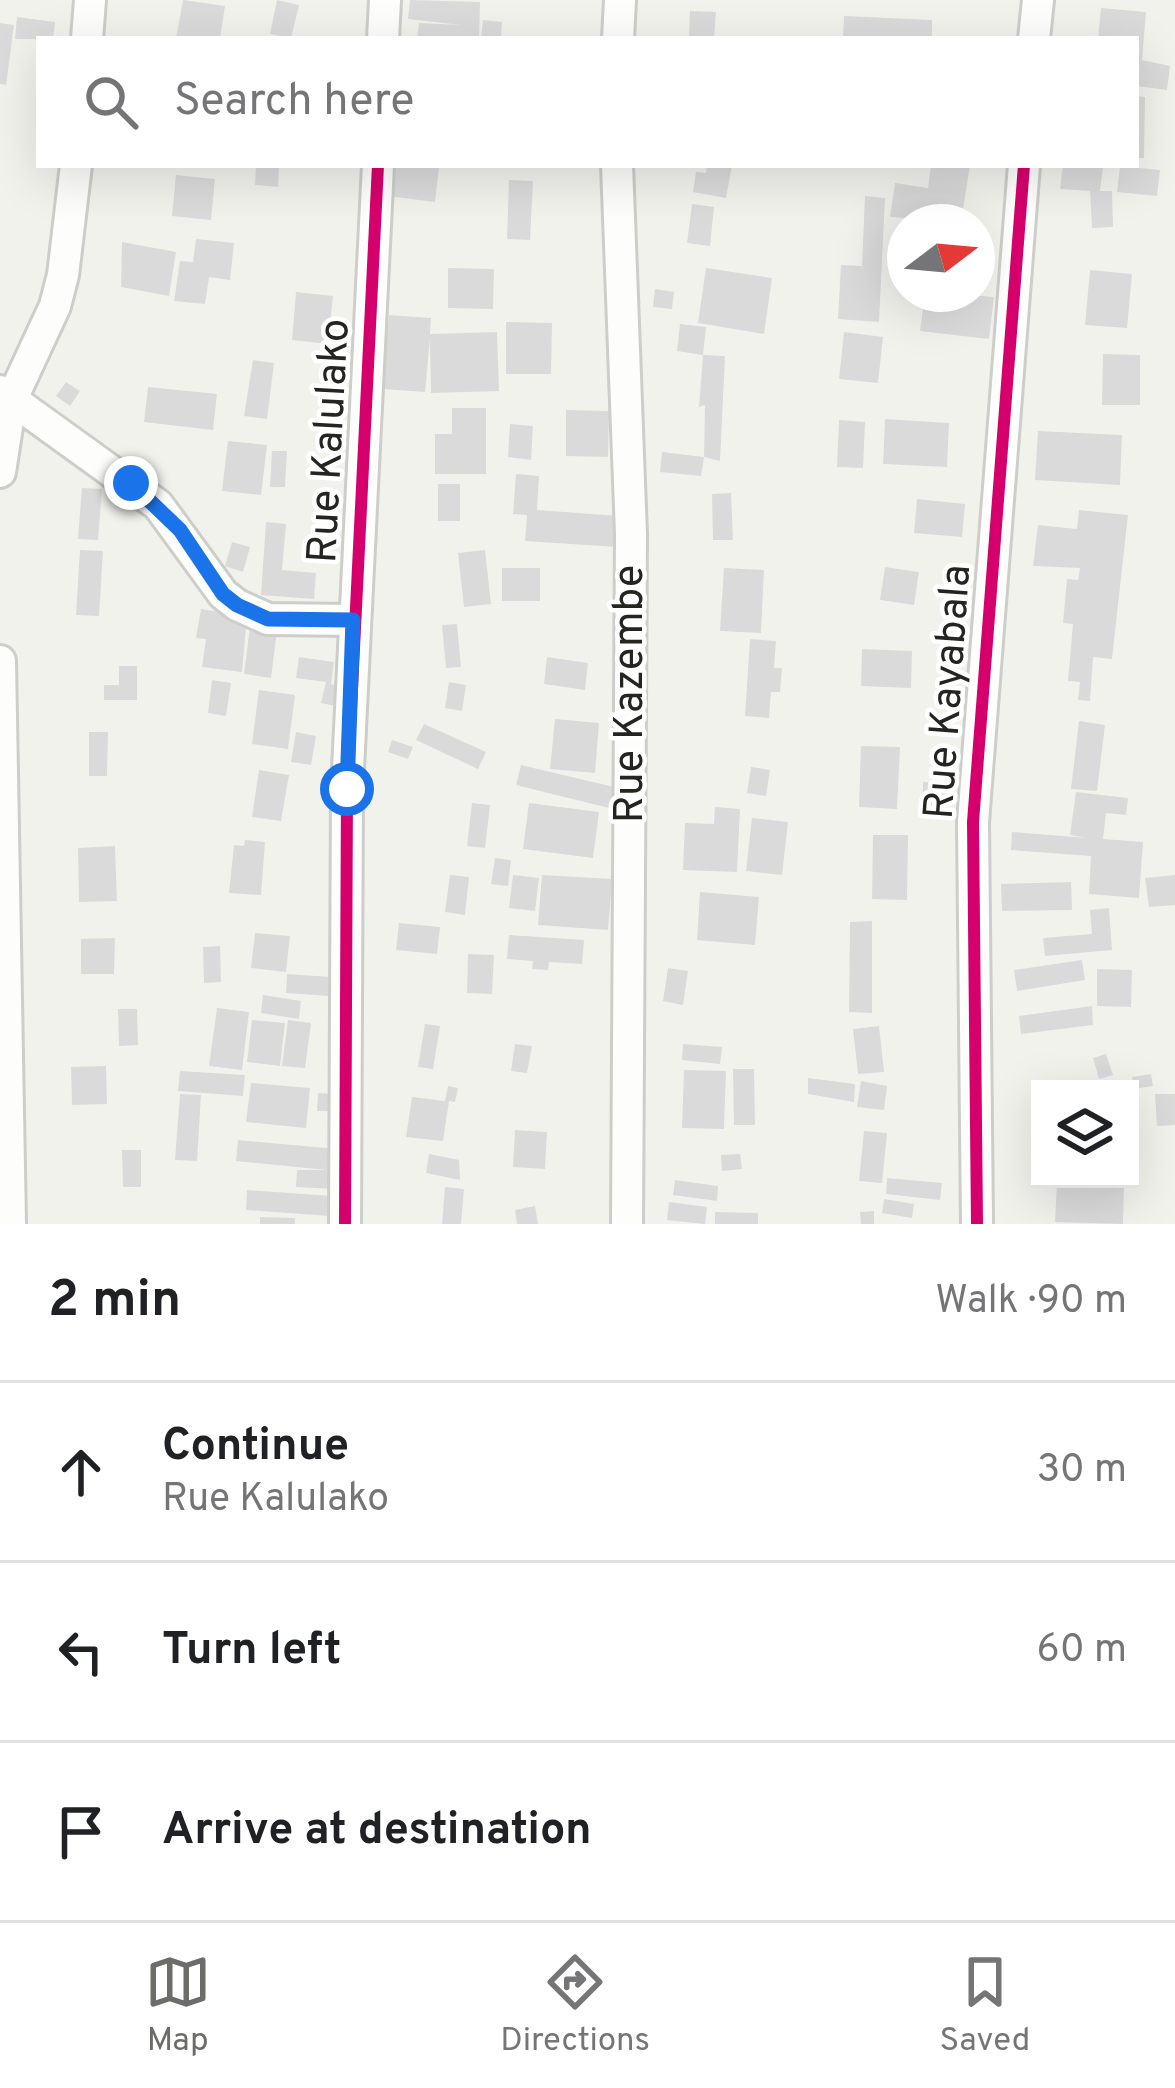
<!DOCTYPE html>
<meta charset="utf-8">
<style>
body{margin:0;font-family:Overpass,sans-serif;background:#f2f2f2;color:#202124}
.controls{position:absolute;right:36px;bottom:36px;display:grid;overflow:hidden;border-radius:0px;box-shadow:0 12px 48px #0002}
.controls button{width:108px;height:108px;display:grid;place-items:center;padding:0;border:0;border-bottom:3px solid #e0e0e0;background:#fff;color:#202124;font:60px sans-serif}
.compass{position:absolute;left:887px;top:204px;width:108px;height:108px;border-radius:50%;background:#fff;box-shadow:0 12px 48px #0002;rotate:74deg}
.stop{position:absolute;width:36px;height:36px;margin:-27px;border:9px solid #1a73e8;border-radius:50%;background:#fff}
.stop.end{background:#1a73e8;border-color:#fff;box-shadow:0 3px 12px #0008}
.list{margin:0;padding:0;list-style:none}
h2{display:flex;justify-content:space-between;align-items:center;height:156px;margin:0;padding:0 48px;font-size:51px}
h2 small{font-size:39px;font-weight:400;color:#757577}
.list li{display:grid;grid-template-columns:78px 1fr auto;gap:36px;align-items:center;box-sizing:border-box;height:180px;padding:0 48px;border-top:3px solid #e0e0e0}
.list b{display:block;font-size:45px;white-space:nowrap}
.list p{margin:0;font-size:39px;white-space:nowrap;color:#757577}
.list em{font-size:39px;font-style:normal;color:#757577}
.icon{flex:none;width:66px;height:66px;fill:none;stroke:currentColor;stroke-width:2;stroke-linecap:round;stroke-linejoin:round}
.map{position:relative;flex:none;width:1175px;height:1224px;overflow:hidden}
.search{position:absolute;background:#fff;box-shadow:0 12px 48px #0002;left:36px;right:36px;top:36px;height:132px;display:flex;align-items:center;gap:30px;box-sizing:border-box;padding:0 42px;border-radius:0px;color:#757577;font-size:45px}
.sheet{height:696px;background:#fff}
nav{display:flex;justify-content:space-around;align-items:center;box-sizing:border-box;height:168px;border-top:3px solid #e0e0e0;background:#fff;font-size:33px;color:#757577}
nav a{display:grid;justify-items:center;gap:6px}
nav .on{color:#6c6d68}
.map>svg:first-child{display:block}
</style>
<div class="map">
<svg width="1175" height="1224" viewBox="0 0 1175 1224">
<rect width="100%" height="100%" fill="#f2f2ed"/>
<g fill="#dbdada">
<path d="M183 0 225 6 220 39H176Z"/>
<path d="M277 0 299 5 291 38 270 34Z"/>
<path d="M410 0 480 2 479 39H417L419 23 461 25 408 19Z"/>
<path d="M1101 8 1146 12 1142 60 1170 66 1167 90 1136 86V39H1098Z"/>
<path d="M690 11 716 12 714 39H689Z"/>
<path d="M844 16 932 20V39H843Z"/>
<path d="M17 17 55 22 53 39H15Z"/>
<path d="M483 20 502 22 501 39H481Z"/>
<path d="M0 23 14 25 6 85 0 84Z"/>
<path d="M1136 96 1145 97 1144 158H1136Z"/>
<path d="M256 165H279L278 187 255 185Z"/>
<path d="M384 165 439 167 435 202 380 195Z"/>
<path d="M707 165H732L726 198 693 192 696 172 706 173Z"/>
<path d="M931 165H970L961 222 890 217 895 183 928 188Z"/>
<path d="M1063 165 1103 166 1100 191H1112L1113 227 1092 228 1090 191 1060 189Z"/>
<path d="M1120 166 1160 170 1157 196 1117 192Z"/>
<path d="M176 175 215 179 211 220 172 216Z"/>
<path d="M509 180 533 181 530 240 507 239Z"/>
<path d="M865 196 885 198 879 322 838 319 841 265 862 266Z"/>
<path d="M692 204 714 207 710 246 687 243Z"/>
<path d="M196 239 234 243 230 280 209 277 205 304 174 301 180 261 193 262Z"/>
<path d="M122 242 176 252 169 296 121 287Z"/>
<path d="M448 268 494 269 493 309 448 308Z"/>
<path d="M706 268 772 278 764 334 698 323Z"/>
<path d="M1090 270 1132 274 1127 328 1085 325Z"/>
<path d="M655 289 674 292 672 309 653 307Z"/>
<path d="M296 292 333 296 328 344 292 340Z"/>
<path d="M957 294 994 297 989 339 920 331 923 308 955 306Z"/>
<path d="M389 315 431 318 430 334 497 332 499 391 431 393 430 339 425 392 382 389Z"/>
<path d="M506 322 552 323 551 374H506Z"/>
<path d="M680 324 706 327 703 355 725 356 720 461 704 457 705 405 699 407 703 355 677 351Z"/>
<path d="M844 332 883 337 878 383 839 379Z"/>
<path d="M1103 354 1140 355V405H1102Z"/>
<path d="M253 360 274 363 267 419 244 416Z"/>
<path d="M66 382 80 391 70 406 56 396Z"/>
<path d="M148 387 217 394 213 430 144 422Z"/>
<path d="M452 408H486V474H435V434H452Z"/>
<path d="M566 410 609 411 608 457 566 456Z"/>
<path d="M885 419 949 423 947 467 883 464Z"/>
<path d="M839 420 865 422 863 468 837 467Z"/>
<path d="M510 424 533 426 531 460 508 457Z"/>
<path d="M1038 431 1122 435 1120 485 1035 480Z"/>
<path d="M228 441 267 445 261 495 222 491Z"/>
<path d="M272 451H287L285 487H270Z"/>
<path d="M662 452 704 457 701 476 660 472Z"/>
<path d="M516 474 539 476 537 510 619 516 617 547 525 541 527 515 513 514Z"/>
<rect x="438" y="484" width="22" height="37"/>
<path d="M82 488 102 489 98 540 78 539Z"/>
<path d="M731 493 733 540H713L712 494Z"/>
<path d="M917 499 965 504 962 537 914 533Z"/>
<path d="M1079 510 1128 515 1112 659 1093 657 1090 701 1078 700 1080 682 1068 681 1073 624 1063 623 1067 579 1078 580 1080 568 1033 566 1038 525 1077 529Z"/>
<path d="M266 522 286 524 282 570 316 573 314 599 261 595Z"/>
<path d="M232 542 250 547 243 572 225 566Z"/>
<path d="M80 550 103 551 99 616 76 615Z"/>
<path d="M485 550 491 604 464 607 458 553Z"/>
<path d="M885 567 919 572 914 605 880 600Z"/>
<rect x="502" y="568" width="38" height="33"/>
<path d="M724 568 764 570 761 633 720 631Z"/>
<path d="M201 609 247 616 242 672 202 667 206 639 196 638Z"/>
<path d="M251 619 278 622 271 678 244 674Z"/>
<path d="M457 624 461 667 446 668 442 625Z"/>
<path d="M750 639 776 641 774 668H782L780 692H771L769 718 745 716Z"/>
<path d="M862 649 912 651 911 688 861 686Z"/>
<path d="M299 657 334 662 331 684 340 686 335 706 321 703 326 682 296 678Z"/>
<path d="M547 657 588 663 585 690 544 684Z"/>
<path d="M119 666H137V700H104V685H119Z"/>
<path d="M212 680 231 683 226 716 208 713Z"/>
<path d="M449 682 466 685 462 711 445 708Z"/>
<path d="M259 690 295 695 288 749 252 744Z"/>
<path d="M555 719 599 723 595 773 550 769Z"/>
<path d="M1079 721 1105 725 1097 791 1071 789Z"/>
<path d="M424 724 486 752 478 769 416 740Z"/>
<path d="M89 732H108L107 776H89Z"/>
<path d="M296 732 316 736 311 765 291 762Z"/>
<path d="M392 740 413 747 408 759 388 752Z"/>
<path d="M861 746 900 747 897 809 859 807Z"/>
<path d="M521 765 614 787 609 808 516 785Z"/>
<path d="M751 767 770 770 766 796 747 793Z"/>
<path d="M259 770 289 775 281 821 252 817Z"/>
<path d="M923 782 945 783V805L923 804Z"/>
<path d="M1076 792 1128 798 1126 815 1106 813 1103 839 1143 842 1139 898 1089 894 1091 856 1011 850 1012 832 1087 838 1070 835Z"/>
<path d="M472 803 490 805 485 848 467 846Z"/>
<path d="M529 803 599 812 593 858 523 849Z"/>
<path d="M715 807 740 809 737 872 683 870 685 823 714 824Z"/>
<path d="M752 818 788 822 782 875 746 871Z"/>
<path d="M873 835H908L907 900 872 899Z"/>
<path d="M245 840 265 842 261 895 229 893 234 845 244 846Z"/>
<path d="M115 846 117 901 79 902 78 848Z"/>
<path d="M495 858 511 860 508 886 491 884Z"/>
<path d="M450 875 469 877 465 915 445 912Z"/>
<path d="M513 875 539 878 535 911 509 908Z"/>
<path d="M542 875 612 879 608 930 538 925Z"/>
<path d="M1175 875V905L1149 907 1145 878Z"/>
<path d="M1071 882 1072 910 1002 911 1001 884Z"/>
<path d="M700 892 759 897 755 945 697 940Z"/>
<path d="M1109 908 1112 950 1045 956 1043 938 1092 934 1090 910Z"/>
<path d="M872 921V1013L849 1012 850 922Z"/>
<path d="M399 923 440 927 437 954 396 950Z"/>
<path d="M255 933 290 936 286 972 251 968Z"/>
<path d="M509 935 584 940 582 964 549 962 548 970 532 969 533 961 507 959Z"/>
<path d="M115 938 114 974H81V939Z"/>
<path d="M220 946 221 982 204 983 203 947Z"/>
<path d="M468 954 494 955 492 994 467 993Z"/>
<path d="M1082 960 1085 980 1017 991 1014 970Z"/>
<path d="M668 968 688 971 683 1005 663 1001Z"/>
<path d="M1097 969 1132 970 1131 1007 1097 1006Z"/>
<path d="M287 974 331 977 329 996 286 993Z"/>
<path d="M263 995 301 1001 299 1019 261 1013Z"/>
<path d="M1092 1006 1093 1025 1021 1034 1019 1016Z"/>
<path d="M217 1008 249 1012 242 1070 209 1066Z"/>
<path d="M118 1009H137L138 1045 119 1046Z"/>
<path d="M252 1020 285 1023 280 1066 247 1062Z"/>
<path d="M288 1020 311 1023 305 1068 282 1066Z"/>
<path d="M425 1024 440 1026 433 1069 418 1067Z"/>
<path d="M879 1026 884 1072 858 1074 853 1029Z"/>
<path d="M515 1044 532 1046 527 1073 511 1071Z"/>
<path d="M683 1044 722 1047 720 1064 682 1060Z"/>
<path d="M1106 1054 1113 1075 1099 1079 1093 1058Z"/>
<path d="M106 1066 107 1104 72 1105 71 1067Z"/>
<path d="M733 1069H754L755 1125H734Z"/>
<path d="M684 1070 726 1071 724 1129 682 1128Z"/>
<path d="M180 1071 245 1075 243 1096 178 1091Z"/>
<path d="M1151 1074 1153 1086 1134 1089 1132 1077Z"/>
<path d="M808 1078 855 1084 854 1102 808 1094Z"/>
<path d="M861 1081 887 1086 884 1110 857 1107Z"/>
<path d="M251 1083 310 1088 306 1128 246 1122Z"/>
<path d="M448 1086 458 1088 455 1102 449 1101 443 1141 406 1137 412 1097 445 1101Z"/>
<path d="M318 1093 335 1094 334 1111H317Z"/>
<path d="M180 1094 201 1095 197 1161 175 1160Z"/>
<path d="M1155 1094H1175V1125L1157 1126Z"/>
<path d="M515 1130 547 1132 545 1169 513 1167Z"/>
<path d="M864 1131 887 1133 882 1183 859 1181Z"/>
<path d="M238 1140 337 1149 336 1189 296 1187 297 1170H327L236 1161Z"/>
<path d="M122 1150H141V1187H123Z"/>
<path d="M429 1154 459 1160 460 1180 426 1173Z"/>
<path d="M740 1154 742 1169 722 1171 721 1155Z"/>
<path d="M887 1178 942 1183 940 1200 886 1194Z"/>
<path d="M675 1180 718 1186 717 1201 673 1195Z"/>
<path d="M1057 1182 1124 1185 1123 1224 1055 1222Z"/>
<path d="M445 1187 464 1189 461 1224H442Z"/>
<path d="M247 1190 332 1196 330 1216 246 1210Z"/>
<path d="M884 1199 914 1204 912 1218 882 1213Z"/>
<path d="M669 1202 707 1207 705 1224 667 1220Z"/>
<path d="M535 1206 538 1224H517L515 1210Z"/>
<path d="M874 1211V1224H861L860 1212Z"/>
<path d="M715 1212 758 1213V1224H715Z"/>
<path d="M260 1217 295 1218V1224H260Z"/>
</g>
<g fill="none" stroke-linecap="round" stroke-linejoin="round">
<g stroke="#cdcdc9" stroke-width="36">
<g id="street">
<path d="M87 39 90 0"/>
<path d="M383 39 385 0"/>
<path d="M618 39 620 0"/>
<path d="M1034 39 1038 0"/>
<path d="M617 165 631 534 627 1224"/>
<path d="M0 391 158 505 223 594 237 605 268 619 353 620"/>
<path d="M0 472 11 401 55 306 63 275 76 165"/>
<path d="M0 661 10 1224"/>
<path d="M345 1224 347 789 378 165"/>
<path d="M977 1224 973 822 1024 165"/>
</g>
</g>
<use href="#street" stroke="#fdfdfc" stroke-width="30"/>
<g stroke="#fff" stroke-width="20">
<g id="cycleway">
<path d="M345 1224 347 789 378 165"/>
<path d="M977 1224 973 822 1024 165"/>
</g>
</g>
<use href="#cycleway" stroke="#d6006c" stroke-width="12"/>
</g>
<g fill="none" stroke-linecap="round" stroke-linejoin="round">
<path stroke="#1a73e8" stroke-width="15" d="M131 483 180 530 223 594 237 605 268 619 353 620 347 789"/>
</g>
<g text-anchor="middle" dominant-baseline="central" stroke-width="9" stroke-linejoin="round" paint-order="stroke">
<g font-size="42" fill="#242521" stroke="#fff">
<text transform="translate(331 441) rotate(-87)">Rue Kalulako</text>
<text transform="translate(950 692) rotate(-86)">Rue Kayabala</text>
<text transform="translate(631 694) rotate(-90)">Rue Kazembe</text>
</g>
</g>
</svg>
<div class="controls">
<button><svg class="icon" aria-label="layers" viewBox="0 0 24 24"><path d="M12 4l9 5-9 5-9-5zM3 14l9 5 9-5"/></svg></button>
</div>
<svg class="compass" viewBox="-18 -18 36 36"><path d="M0-13l5 13h-10z" fill="#e53935"/><path d="M0 13l5-13h-10z" fill="#757577"/></svg>
<div class="stop" style="left:347px;top:789px"></div>
<div class="stop end" style="left:131px;top:483px"></div>
<div class="search"><svg class="icon" aria-label="search" viewBox="0 0 24 24"><circle cx="10" cy="10" r="6"/><path d="M15 15l6 6"/></svg>Search here</div>
</div>
<section class="sheet">
<h2>2 min<small>Walk · 90 m</small></h2>
<ul class="list">
<li><svg class="icon" aria-label="ahead" viewBox="0 0 24 24"><path d="M12 20V5M6 11l6-6 6 6"/></svg><div><b>Continue</b><p>Rue Kalulako</p></div><em>30 m</em></li>
<li><svg class="icon" aria-label="left" viewBox="0 0 24 24"><path d="M17 20v-9H6M10 6l-5 5 5 5"/></svg><div><b>Turn left</b></div><em>60 m</em></li>
<li><svg class="icon" aria-label="arrive" viewBox="0 0 24 24"><path d="M6 21V4h12l-3 4 3 4H6"/></svg><div><b>Arrive at destination</b></div></li>
</ul>
</section>
<nav>
<a class="on"><svg class="icon" aria-label="map" viewBox="0 0 24 24"><path d="M3 6l6-2 6 2 6-2v14l-6 2-6-2-6 2zM9 4v14M15 6v14"/></svg>Map</a>
<a><svg class="icon" aria-label="directions" viewBox="0 0 24 24"><path d="M12 3l9 9-9 9-9-9zM9 14v-3h6M13 9l2 2-2 2"/></svg>Directions</a>
<a><svg class="icon" aria-label="saved" viewBox="0 0 24 24"><path d="M7 4h10v16l-5-4-5 4z"/></svg>Saved</a>
</nav>
